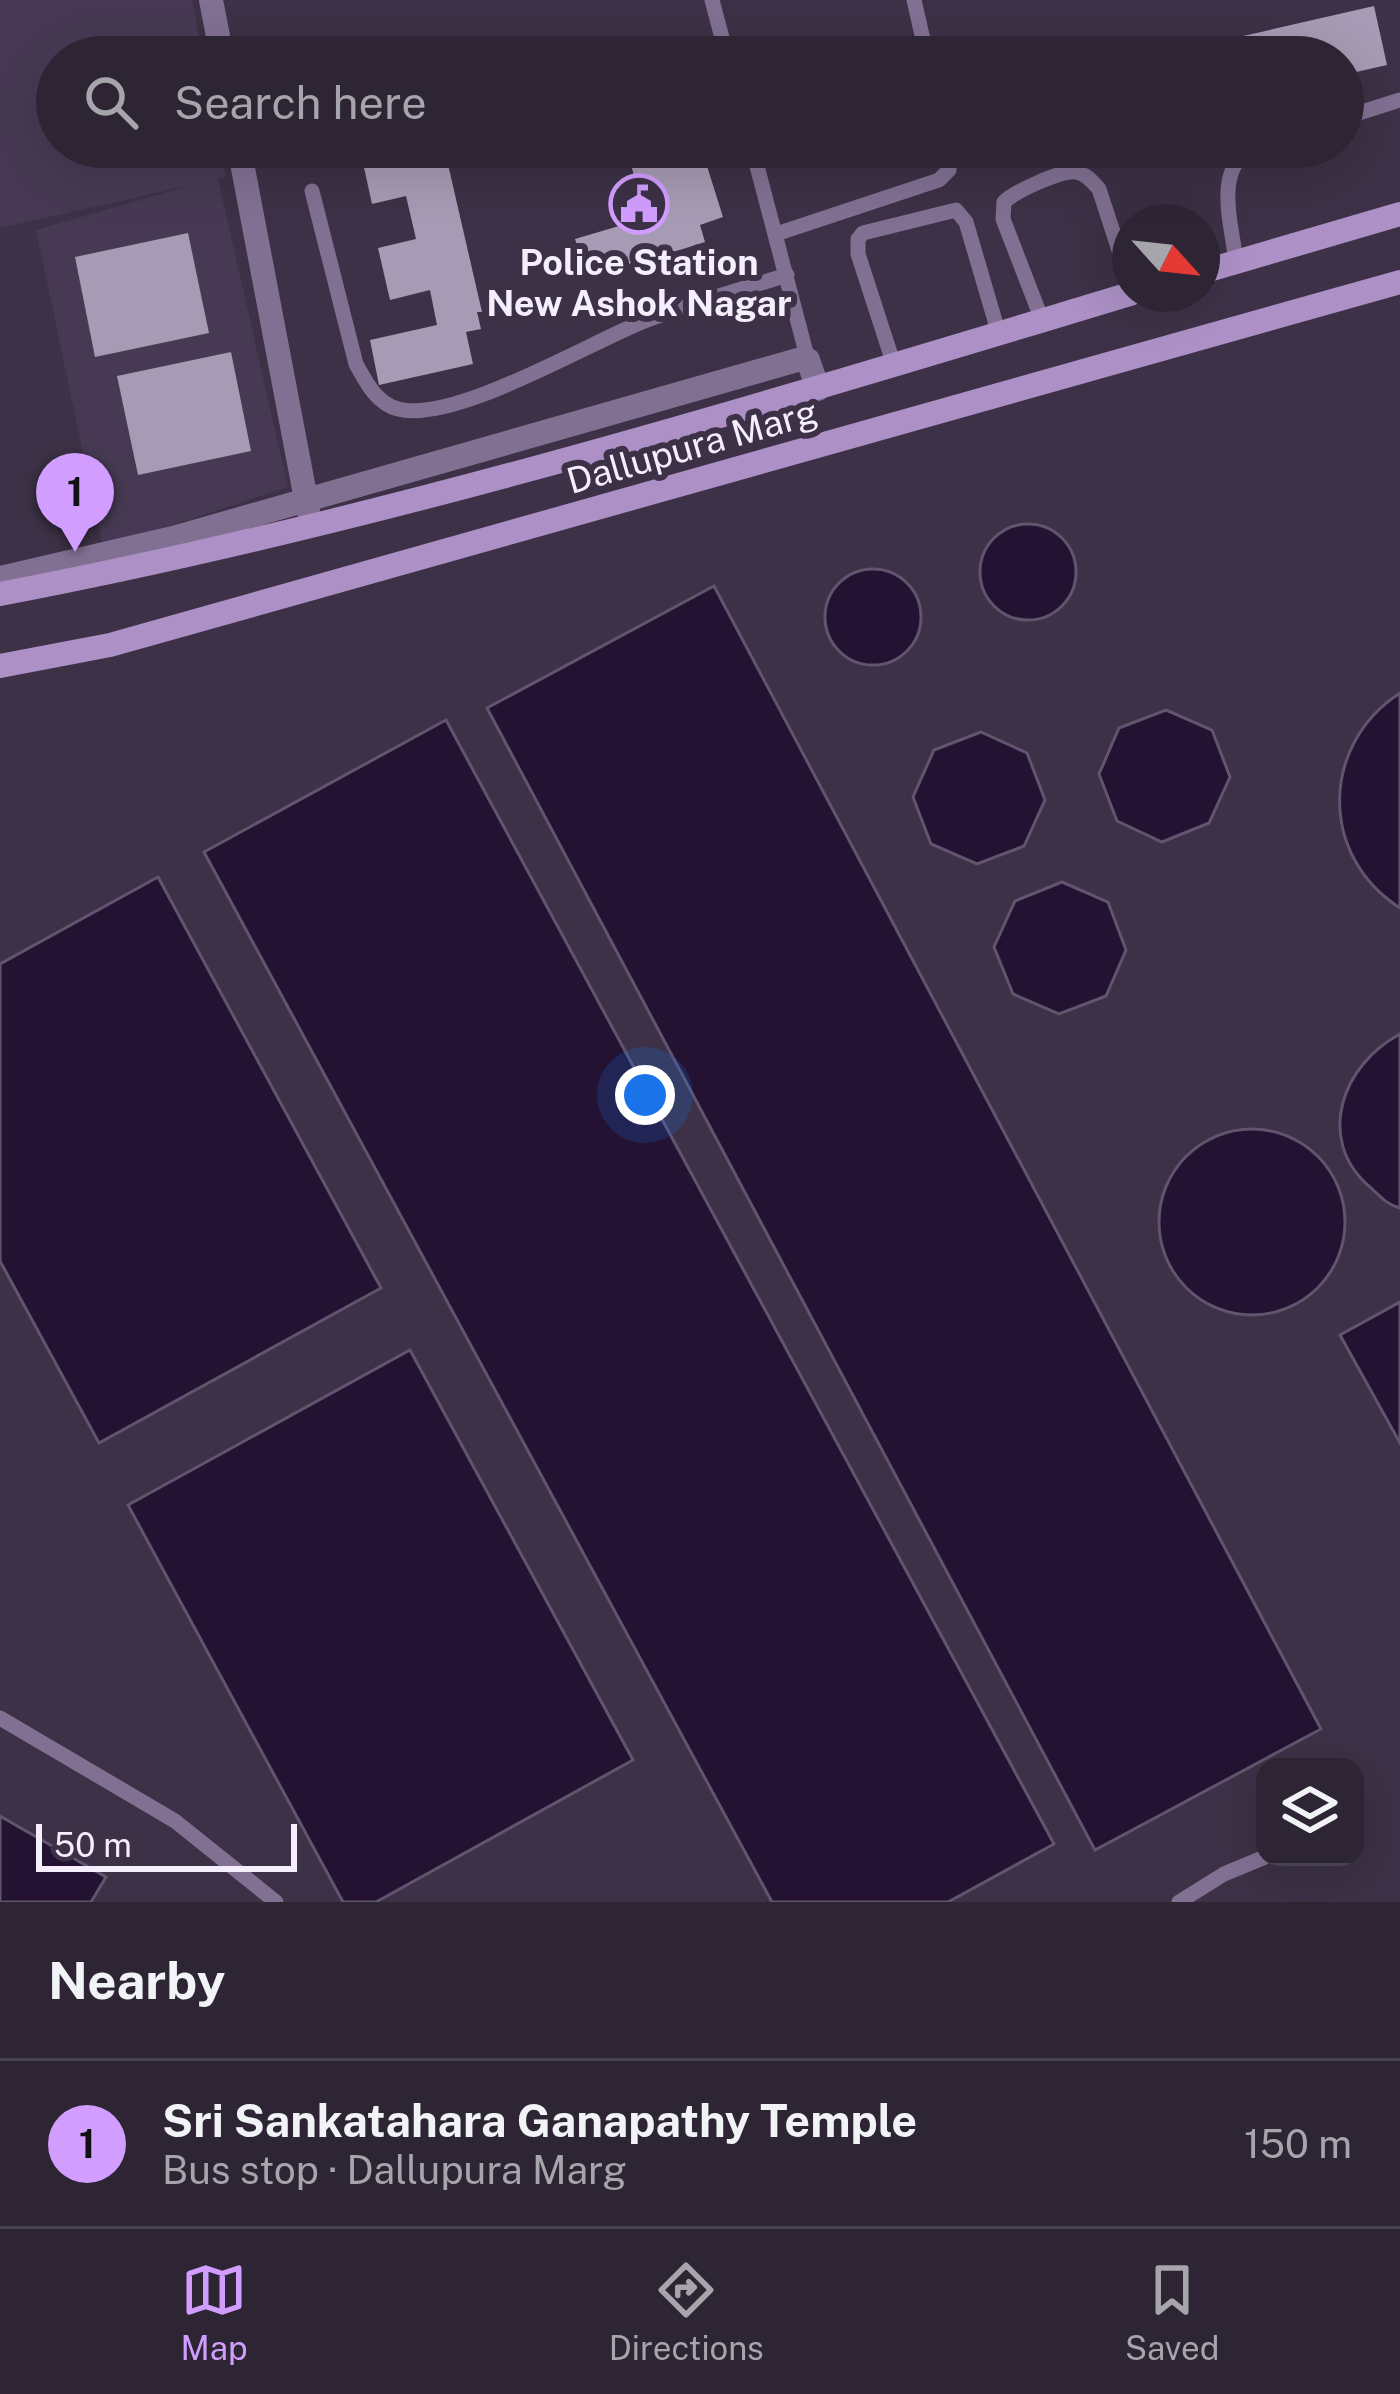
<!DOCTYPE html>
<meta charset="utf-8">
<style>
body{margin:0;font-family:"Public Sans",sans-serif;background:#352d3c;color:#f1f3f6}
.controls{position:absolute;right:36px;bottom:36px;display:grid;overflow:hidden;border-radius:24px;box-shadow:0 12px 48px #0002}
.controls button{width:108px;height:108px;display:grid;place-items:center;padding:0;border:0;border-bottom:3px solid #48424f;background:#2d2534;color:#f1f3f6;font:60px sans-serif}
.compass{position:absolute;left:1112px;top:204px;width:108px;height:108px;border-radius:50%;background:#2d2534;box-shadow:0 12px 48px #0002;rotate:117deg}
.scale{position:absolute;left:36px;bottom:30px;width:261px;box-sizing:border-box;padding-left:12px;border:6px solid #f5eefc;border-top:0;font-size:33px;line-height:42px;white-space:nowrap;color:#f5eefc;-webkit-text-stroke:9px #3c3146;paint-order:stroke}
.you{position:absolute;left:645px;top:1095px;width:42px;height:42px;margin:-30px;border:9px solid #fff;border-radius:50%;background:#1a73e8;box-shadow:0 0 0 18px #1a73e833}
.badge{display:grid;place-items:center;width:78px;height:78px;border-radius:50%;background:#d19dfe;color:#111;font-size:39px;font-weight:700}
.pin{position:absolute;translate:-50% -99px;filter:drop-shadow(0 3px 6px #0008)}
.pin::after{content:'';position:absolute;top:63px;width:42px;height:36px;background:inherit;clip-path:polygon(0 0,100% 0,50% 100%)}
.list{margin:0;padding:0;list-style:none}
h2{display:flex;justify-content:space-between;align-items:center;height:156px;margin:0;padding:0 48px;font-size:51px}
h2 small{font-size:39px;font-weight:400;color:#a7a5ac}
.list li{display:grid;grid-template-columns:78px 1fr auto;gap:36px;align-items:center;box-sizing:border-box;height:168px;padding:0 48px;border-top:3px solid #48424f}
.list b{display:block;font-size:45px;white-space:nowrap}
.list p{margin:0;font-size:39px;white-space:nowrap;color:#a7a5ac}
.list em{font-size:39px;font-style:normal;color:#a7a5ac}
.icon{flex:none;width:66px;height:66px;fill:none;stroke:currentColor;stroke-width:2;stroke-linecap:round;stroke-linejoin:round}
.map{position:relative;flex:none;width:1400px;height:1902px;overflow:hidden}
.search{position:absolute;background:#2d2534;box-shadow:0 12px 48px #0002;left:36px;right:36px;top:36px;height:132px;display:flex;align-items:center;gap:30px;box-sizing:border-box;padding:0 42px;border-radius:66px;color:#a7a5ac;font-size:45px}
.sheet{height:324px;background:#2d2534}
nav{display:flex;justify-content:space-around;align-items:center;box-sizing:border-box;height:168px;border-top:3px solid #48424f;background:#2d2534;font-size:33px;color:#a7a5ac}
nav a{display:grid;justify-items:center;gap:6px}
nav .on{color:#d19dfe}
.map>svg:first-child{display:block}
</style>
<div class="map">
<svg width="1400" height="1902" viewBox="0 0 1400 1902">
<rect width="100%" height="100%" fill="#3c3146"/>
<path fill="#473953" d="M0 0H192L203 57H57V147H220L226 177 218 179 288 487 103 548 36 230 188 186 0 228Z"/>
<g fill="#231231" stroke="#62546e" stroke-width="3">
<circle cx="1028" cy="572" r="48"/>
<circle cx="873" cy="617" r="48"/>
<path d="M714 586 1321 1729 1095 1850 487 708Z"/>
<path d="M1400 693V908C1319 856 1320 745 1400 693Z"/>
<path d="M1166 710 1212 730 1230 777 1209 823 1162 842 1117 821 1099 774 1119 728Z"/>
<path d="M446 720 1054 1844 948 1902H772L204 852Z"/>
<path d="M981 732 1027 753 1045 800 1024 846 977 864 931 844 913 797 934 750Z"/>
<path d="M158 877 381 1288 99 1443 0 1261V964Z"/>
<path d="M1062 882 1108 902 1126 950 1106 996 1059 1014 1013 994 994 947 1015 901Z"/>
<path d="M1400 1034V1208C1387 1205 1380 1196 1370 1187 1314 1139 1343 1064 1400 1034Z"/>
<circle cx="1252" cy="1222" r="93"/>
<path d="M1400 1302V1443L1340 1335Z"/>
<path d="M410 1350 633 1760 376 1902H343L128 1505Z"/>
<path d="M0 1816 106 1877 91 1902H0Z"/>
</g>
<g fill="#a79ab4">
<path d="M1374 6 1387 65 1343 75V57H1221L1217 42Z"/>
<path d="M432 147H444L482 312H477L481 329 466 332 473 364 379 385 370 340 437 325 430 290 390 300 378 248 416 239 406 196 372 204 363 163Z"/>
<path d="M546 147H612V148L552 166Z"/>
<path d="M626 147H701L723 217 700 225 705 242 588 279 575 239 646 218Z"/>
<path d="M188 233 209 333 95 357 75 257Z"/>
<path d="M231 352 251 451 138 475 117 376Z"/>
</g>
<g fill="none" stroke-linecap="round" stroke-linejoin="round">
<g stroke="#827092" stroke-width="15">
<path d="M712 0 727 57"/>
<path d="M914 0 927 57"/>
<path d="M1343 118 1400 100"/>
<path d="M752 147 808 360"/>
<path d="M312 191 356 364C366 382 376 403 398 409 454 424 590 342 647 320 692 303 740 290 787 275"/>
<path d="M776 234 939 180 949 170V147"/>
<path d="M1236 262C1232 224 1212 166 1255 147"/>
<path d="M1042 320 1003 219 1004 202C1014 192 1061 170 1076 172 1086 174 1092 181 1099 189L1130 284"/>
<path d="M894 365 858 254V239L863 233 956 210 966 222 998 331"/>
<path d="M0 1718 175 1821 276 1902"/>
<path d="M1179 1902 1224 1874 1265 1857"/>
</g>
<g stroke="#827092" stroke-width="24">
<path d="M211 0 222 57"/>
<path d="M239 147 308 510"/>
<path d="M0 578 173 538 801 359 808 360 818 389"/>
</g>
<g stroke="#ac90c6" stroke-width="24">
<path d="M1202 272 1400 214"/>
<path d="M0 594C384 521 757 406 1130 294"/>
<path d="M0 666 110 645 1400 282"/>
</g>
</g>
<defs>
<g id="civic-ring" transform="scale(3)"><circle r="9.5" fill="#3c3146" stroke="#d19dfe" stroke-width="1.5"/><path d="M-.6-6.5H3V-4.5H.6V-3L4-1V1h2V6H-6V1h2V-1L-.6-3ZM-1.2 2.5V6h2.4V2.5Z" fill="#d19dfe"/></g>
</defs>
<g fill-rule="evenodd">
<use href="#civic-ring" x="639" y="204"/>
</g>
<g text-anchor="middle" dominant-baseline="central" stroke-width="12" stroke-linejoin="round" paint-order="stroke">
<g font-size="36" font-weight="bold" fill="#f5eefc" stroke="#3c3146">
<text x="639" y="262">Police Station<tspan x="639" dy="41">New Ashok Nagar</tspan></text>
</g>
<g font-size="36" fill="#f5eefc" stroke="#3c3146">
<text transform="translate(692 446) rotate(-16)">Dallupura Marg</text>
</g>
</g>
</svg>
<div class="controls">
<button><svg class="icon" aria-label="layers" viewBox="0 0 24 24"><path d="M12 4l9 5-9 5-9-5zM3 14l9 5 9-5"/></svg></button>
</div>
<svg class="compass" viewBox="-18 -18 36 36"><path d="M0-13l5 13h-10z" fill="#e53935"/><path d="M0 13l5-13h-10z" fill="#a7a5ac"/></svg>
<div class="scale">50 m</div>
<div class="you"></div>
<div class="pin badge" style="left:75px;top:552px">1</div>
<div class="search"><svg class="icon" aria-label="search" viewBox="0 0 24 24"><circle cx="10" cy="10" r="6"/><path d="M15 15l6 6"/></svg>Search here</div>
</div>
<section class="sheet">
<h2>Nearby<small></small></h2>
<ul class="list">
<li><span class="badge">1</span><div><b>Sri Sankatahara Ganapathy Temple</b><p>Bus stop · Dallupura Marg</p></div><em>150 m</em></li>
</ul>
</section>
<nav>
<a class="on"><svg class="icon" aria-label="map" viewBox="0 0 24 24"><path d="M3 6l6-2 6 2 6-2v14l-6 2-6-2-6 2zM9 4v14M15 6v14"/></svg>Map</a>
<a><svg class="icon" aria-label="directions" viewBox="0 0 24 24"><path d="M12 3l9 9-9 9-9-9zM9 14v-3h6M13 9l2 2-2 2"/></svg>Directions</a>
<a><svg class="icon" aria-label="saved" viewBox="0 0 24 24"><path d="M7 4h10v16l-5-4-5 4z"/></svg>Saved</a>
</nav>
